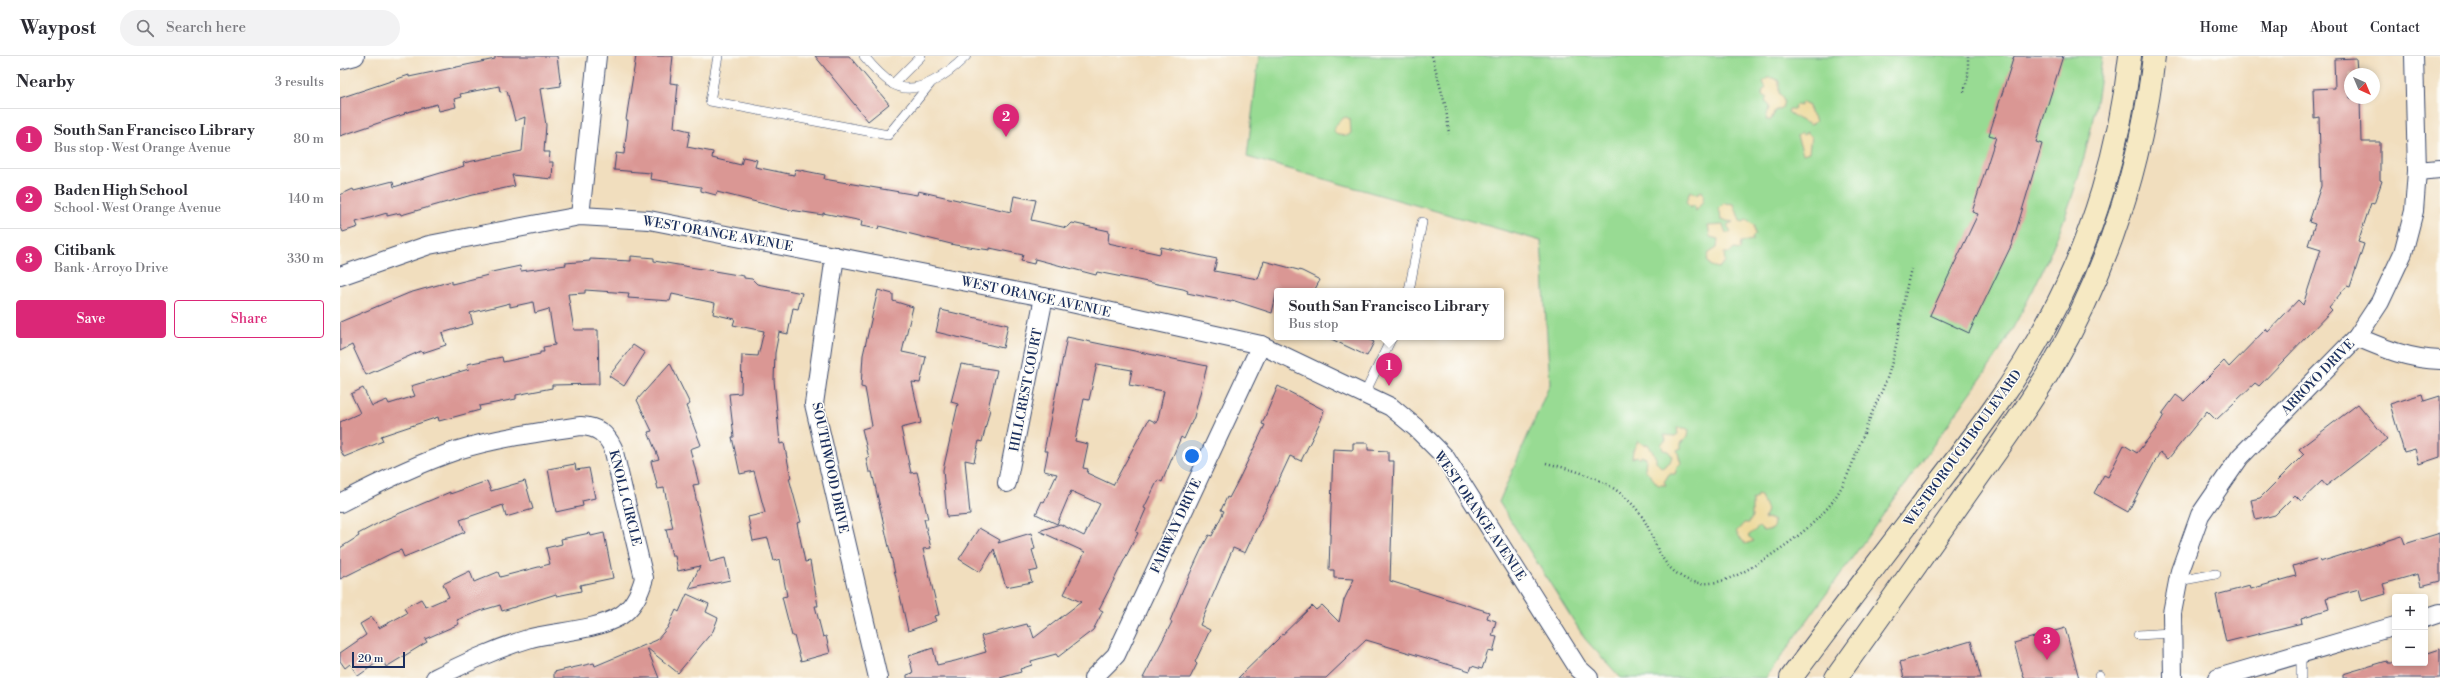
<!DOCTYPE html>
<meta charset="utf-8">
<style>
body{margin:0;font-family:"Libre Bodoni",serif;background:#f2f2f3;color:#2b2b33}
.controls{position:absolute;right:12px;bottom:12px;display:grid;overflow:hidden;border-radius:4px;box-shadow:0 2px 6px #0003}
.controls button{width:36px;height:36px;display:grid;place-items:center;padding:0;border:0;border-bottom:1px solid #e1e1e2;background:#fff;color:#2b2b33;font:20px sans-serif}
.compass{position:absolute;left:2004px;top:12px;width:36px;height:36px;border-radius:50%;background:#fff;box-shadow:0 2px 6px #0003;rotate:136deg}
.scale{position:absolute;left:12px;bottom:10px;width:53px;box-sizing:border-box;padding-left:4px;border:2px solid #1b2f5e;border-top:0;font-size:11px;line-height:14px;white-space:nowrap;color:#1b2f5e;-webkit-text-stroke:3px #fdfcf7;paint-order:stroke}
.you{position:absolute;left:852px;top:400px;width:14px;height:14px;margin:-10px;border:3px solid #fff;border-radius:50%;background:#1a73e8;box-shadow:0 0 0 6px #1a73e833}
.badge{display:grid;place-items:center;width:26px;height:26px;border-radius:50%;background:#db2777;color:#fff;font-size:13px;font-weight:700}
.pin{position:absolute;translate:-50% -33px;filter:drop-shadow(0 1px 2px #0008)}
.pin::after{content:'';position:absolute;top:21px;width:14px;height:12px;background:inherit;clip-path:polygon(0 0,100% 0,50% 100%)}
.popup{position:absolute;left:934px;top:232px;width:230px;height:52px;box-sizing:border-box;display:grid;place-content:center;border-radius:4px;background:#fff;filter:drop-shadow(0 1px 3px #0005);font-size:13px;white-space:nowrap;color:#7c7c81}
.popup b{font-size:15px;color:#2b2b33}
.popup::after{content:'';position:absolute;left:50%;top:100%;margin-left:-8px;border:8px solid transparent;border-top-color:#fff}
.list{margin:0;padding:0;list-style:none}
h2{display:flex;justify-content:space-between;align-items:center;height:52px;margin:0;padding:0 16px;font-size:17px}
h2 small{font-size:13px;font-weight:400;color:#7c7c81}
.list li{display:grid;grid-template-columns:26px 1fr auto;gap:12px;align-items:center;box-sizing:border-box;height:60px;padding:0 16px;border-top:1px solid #e1e1e2}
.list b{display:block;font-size:15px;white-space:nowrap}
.list p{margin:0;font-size:13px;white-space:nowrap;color:#7c7c81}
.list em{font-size:13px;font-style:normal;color:#7c7c81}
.actions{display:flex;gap:8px;padding:12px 16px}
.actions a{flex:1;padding:9px 0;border:1px solid #db2777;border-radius:4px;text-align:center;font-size:14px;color:#db2777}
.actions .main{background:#db2777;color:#fff}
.icon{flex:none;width:22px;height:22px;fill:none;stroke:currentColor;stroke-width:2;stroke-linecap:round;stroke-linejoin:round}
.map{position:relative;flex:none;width:2100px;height:622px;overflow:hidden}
header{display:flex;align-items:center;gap:24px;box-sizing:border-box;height:56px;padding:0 20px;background:#fff;border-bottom:1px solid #e1e1e2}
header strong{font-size:19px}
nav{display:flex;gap:22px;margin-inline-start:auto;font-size:14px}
.search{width:280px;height:36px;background:#f2f2f3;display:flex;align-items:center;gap:10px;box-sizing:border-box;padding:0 14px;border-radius:22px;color:#7c7c81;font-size:15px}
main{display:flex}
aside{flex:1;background:#fff}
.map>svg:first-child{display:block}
</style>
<header>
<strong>Waypost</strong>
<div class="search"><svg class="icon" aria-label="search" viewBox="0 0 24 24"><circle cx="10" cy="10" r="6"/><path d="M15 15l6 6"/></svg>Search here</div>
<nav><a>Home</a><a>Map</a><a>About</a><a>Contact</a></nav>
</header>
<main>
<aside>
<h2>Nearby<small>3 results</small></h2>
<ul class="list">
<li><span class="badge">1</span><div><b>South San Francisco Library</b><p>Bus stop · West Orange Avenue</p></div><em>80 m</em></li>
<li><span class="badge">2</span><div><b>Baden High School</b><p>School · West Orange Avenue</p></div><em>140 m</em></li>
<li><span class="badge">3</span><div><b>Citibank</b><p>Bank · Arroyo Drive</p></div><em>330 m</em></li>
</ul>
<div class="actions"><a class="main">Save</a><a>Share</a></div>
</aside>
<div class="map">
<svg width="2100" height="622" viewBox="0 0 2100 622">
<rect width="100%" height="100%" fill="#fdfcf7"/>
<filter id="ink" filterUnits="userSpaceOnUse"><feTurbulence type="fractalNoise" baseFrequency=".025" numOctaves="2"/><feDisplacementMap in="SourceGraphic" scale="8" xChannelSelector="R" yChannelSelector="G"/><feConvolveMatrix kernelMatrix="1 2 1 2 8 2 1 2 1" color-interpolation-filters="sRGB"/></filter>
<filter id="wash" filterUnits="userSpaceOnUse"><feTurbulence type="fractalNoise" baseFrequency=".012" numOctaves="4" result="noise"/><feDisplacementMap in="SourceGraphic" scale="16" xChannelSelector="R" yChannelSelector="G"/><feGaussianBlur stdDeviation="0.9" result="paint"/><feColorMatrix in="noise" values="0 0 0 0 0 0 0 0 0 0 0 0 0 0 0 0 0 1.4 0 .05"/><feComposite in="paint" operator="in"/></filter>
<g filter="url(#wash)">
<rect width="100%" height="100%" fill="#f1debe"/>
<path fill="#98db93" stroke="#5a8578" d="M919 0H1762C1752 111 1712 208 1655 303L1426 622H1281L1245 583 1159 446 1210 328 1201 185 907 101Z"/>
<g fill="#eeda9e" stroke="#84847e">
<path d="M1427 22H1433L1439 25V37L1444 45 1442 52 1435 55 1431 64H1426L1429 51 1425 44 1427 42 1422 39 1423 34 1426 32 1423 26Z"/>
<path d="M1463 46 1469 49 1470 57 1476 64 1471 69 1458 63 1448 56 1449 53H1455L1454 50 1457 49 1461 50V47Z"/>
<path d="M1006 61 1010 63 1011 77 1007 80 998 79 994 75C995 69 1000 63 1006 61Z"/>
<path d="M1466 76 1471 80 1469 96 1463 98 1457 80 1461 77 1464 79Z"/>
<path d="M1350 135 1356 138 1362 135 1364 139 1362 147 1356 155 1354 149 1350 152 1346 146Z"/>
<path d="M1384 147 1394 148 1400 165 1403 166 1406 164 1414 169 1415 179 1412 182 1413 184 1401 186 1400 194 1394 193 1390 197H1384L1385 206 1378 212 1371 210 1367 204 1369 197 1377 192 1378 183 1370 181 1368 170 1383 169 1386 177 1391 176 1387 169 1393 166 1381 164 1380 156 1378 153Z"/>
<path d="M1337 372H1345L1349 374 1348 381 1341 387V392L1337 394 1341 407 1337 411 1335 418H1329L1324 426 1326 429H1318L1305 413 1306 402 1301 400 1300 403 1297 400 1292 402 1293 394 1298 385 1304 389 1308 388 1316 402V406L1322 412 1330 406 1332 400 1328 395 1323 394 1321 388 1326 384 1324 379 1335 380 1338 378Z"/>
<path d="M1417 439 1421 440 1427 454 1424 463 1428 462 1434 465 1433 473 1423 475 1419 471 1408 480 1414 485 1405 488 1396 476 1404 467H1409L1412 461V444L1416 442Z"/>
</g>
<g id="blocks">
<g fill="#da9794" fill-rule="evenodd">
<path d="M155 0H217L221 30 200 33 206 69 204 96H210L209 106H213L212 123 172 119 175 130 132 139 61 159 60 157 47 160V157L16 166 18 171 3 176 0 169V139L13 133 14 135 53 125 54 131 124 110 123 107 182 95 185 61 175 65 167 35 160 36 159 30 120 38 121 41 114 43 116 51 99 55 97 48 64 57 65 58 0 80V42L69 19V21L155 3Z"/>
<path d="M296 0H333L330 27 338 28 334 71 350 75 347 91 373 96 372 102 401 109 403 101 417 104 415 111 454 119 455 113 485 119 484 123 577 139 578 135 671 156 674 140 696 144 691 164 727 172 732 167 769 175 768 187 820 198 821 191 877 203 874 215 918 223 924 205 962 215 980 224 974 235H937L932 257 892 244 891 246 847 237 848 235 843 233 757 216 756 219 695 203 694 208 681 205 683 199 650 192V194L615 189 539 170 538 173 521 170 522 165 483 157V159L444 153 377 136 376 139 361 135V131L310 123 311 117 274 114 276 97 284 98 288 64H286Z"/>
<path d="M475 0H509L549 48 528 65Z"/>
<path d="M1674 0H1723L1696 86 1702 88 1672 188 1629 277 1590 259 1638 158 1632 156 1656 81 1649 79Z"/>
<path d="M2016 2 2017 15 2020 16V18H2010V42H2020L2021 86H2040V124L2042 125 2034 148 2031 147 2018 186 2024 188 2010 231 2007 230 1989 251 1992 254 1919 330 1915 327 1876 364 1867 355 1828 403 1820 396 1788 456 1754 437 1764 419 1768 421 1784 389 1797 397 1816 373 1824 359 1822 358 1836 339 1844 345 1884 305 1889 311 1926 273 1928 276 1958 244 1963 249 1981 193 1968 189 1975 168 1969 166 1981 130 1979 61 1974 62 1973 33 1995 32 1994 3Z"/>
<path d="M291 200 314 202V205L404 220V222L412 223 417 228 462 237 458 253 453 252 448 278 439 276 435 297 434 324 440 388 444 387 451 422H449L461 466 457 467 465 506 470 505 478 550H475L483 581 486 580 490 597 461 605 454 580H452L442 541 447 540 440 503 434 505 428 482 413 485 408 461 425 457 414 415 400 418 392 381H394L389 338 401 337 402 299 418 300 424 275 393 269 395 263 373 258 375 247 332 238 330 245 288 242 289 237 245 234V237L228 238 234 274H258L259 328 212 329V332L176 339V343L139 350 140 354 99 365 98 361 41 380 43 385 4 401 0 393V366L20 357 11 338 23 332 32 350 47 344 49 348 75 340 71 330 129 313 127 308 162 301 163 306 200 298V296H204L203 291 215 289 209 253 195 257 193 246 170 251V247L130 257 133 268 102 277 106 289 82 297 81 295 26 319 12 289 0 295V266L69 237 112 225V228L148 219 147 217 180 210 181 215 226 209 225 207 250 205V203L291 205Z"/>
<path d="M538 234 553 238V245L573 251 562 296 586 301 580 327 572 326 581 367 561 372 571 417 577 416 588 463H584L591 492 583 493 599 559 594 560 596 565 568 575 532 416H529L526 402H529L522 373 532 370 525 332 521 331 523 299Z"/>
<path d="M601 254 668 269 663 292 596 276Z"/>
<path d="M727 281 867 310 854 361 844 383 841 381 822 426 818 424 804 452 806 453 796 476 798 477 759 553 763 555 753 574 718 601 716 598 691 605 692 609 680 613 681 616 660 622H567V619L573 617 569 600 593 592 597 609 615 605 646 596 641 580 687 568 688 571 690 570 694 582 741 546 724 538 745 496 699 475 720 468 744 480 760 448 731 435 717 468 696 458 702 445 704 446 717 418 704 415 708 395H704ZM757 308 792 314 789 329 824 335 817 367 809 363 773 429 747 417 748 413 743 412 748 388 735 385 744 343 749 344Z"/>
<path d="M987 281H1023L1034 286 1027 300Z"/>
<path d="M293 289 305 297 284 330 269 320Z"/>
<path d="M330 307 350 348 346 350 361 389 350 393 359 428 353 429 370 506 385 502 390 524 349 533 360 510 338 515 335 500H332L326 473 333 472 324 432 318 433 311 405 319 403 308 376 312 375 297 344Z"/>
<path d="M621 308 657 314 648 352 650 353 642 386 639 385 634 406 625 404 630 459 607 461 603 414 618 348 611 346Z"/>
<path d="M938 330 984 354 981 364 961 405 950 400 905 497 893 492 860 569 870 574 855 606 857 608 850 622H803L832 566 830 565 843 533 862 492 869 479 872 480 884 455 881 454 887 441 889 442 899 423 925 369 922 368Z"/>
<path d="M2082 338 2084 345 2100 340V401L2079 408 2075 393 2064 396 2050 348Z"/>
<path d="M2018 348 2047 383 1986 430 1982 425 1961 445 1955 439 1935 459 1916 464 1911 444 1920 442 1964 398 1959 393Z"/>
<path d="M1013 387H1028V394L1048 395V405H1054L1050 525 1149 556 1147 562 1156 565 1152 580 1157 581 1153 596 1148 595 1142 613 1132 610 1130 615 1026 584 986 622H898L972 550 976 554 982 549 999 566 1004 544 1014 523 994 522V514H989L993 393 1013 394Z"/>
<path d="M235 408 236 414 249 412 255 442 242 445 243 450 216 456 208 413Z"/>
<path d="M147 425 151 435 185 425 193 453 166 461 163 449 120 464 125 476 64 501 61 494 52 497 0 523V492L19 480 18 478 46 463 110 436V438Z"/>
<path d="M639 472 660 484 658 487 691 477 695 493 692 494 698 514 689 516 692 526 666 531 654 493 640 516 619 503Z"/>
<path d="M250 477 251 480 264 477 273 522 240 529 241 535 217 540 216 538 162 555 160 549 143 554 117 564 119 568 85 583 87 586 46 611 42 603 18 620 10 608 5 612 0 605V597L26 579 20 568 32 561 39 572 67 557 64 552 81 543 86 551 109 541 103 528 130 515 134 526 158 516 160 521 210 508 206 492 222 488 221 483Z"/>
<path d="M2100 477V525L2081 530 2078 518 2043 528 2046 538 2022 545 2019 533 1986 542 1989 553 1961 562 1962 567 1886 586 1876 539 1910 530 1911 533 1956 520 1953 510 1979 502 1980 506 2062 480 2065 488Z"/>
<path d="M347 538 369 548 366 556 378 562 373 575 338 617 307 592 319 622H214V616L254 607 255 610 317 584 328 571 336 554 339 556Z"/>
<path d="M1725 572 1739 622H1684L1674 587Z"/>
<path d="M1631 585 1641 622H1564L1560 606Z"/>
<path d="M2100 593V622H2003V618L2047 605 2048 607H2085V598Z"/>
</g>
</g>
</g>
<g filter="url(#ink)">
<use href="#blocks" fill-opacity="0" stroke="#3b496c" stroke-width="1"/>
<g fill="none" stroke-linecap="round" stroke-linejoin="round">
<g stroke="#3b496c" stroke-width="10">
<g id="service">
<path d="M378 0 370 45 548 79 590 28"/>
<path d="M524 0C532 10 542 21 553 28 577 42 609 17 626 0"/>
<path d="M553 28 581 0"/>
<path d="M1069 235 1082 166"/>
<path d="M1025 337 1052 281"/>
<path d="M1838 525 1876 518"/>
<path d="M1798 579 1831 577"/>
<path d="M1759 619 1760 622"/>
<path d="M1961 622V597"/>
</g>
</g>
<g stroke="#3b496c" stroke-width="20">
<g id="minor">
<path d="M0 4 15 0"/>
<path d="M2077 115 2100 113"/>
<path d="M240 160 257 0"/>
<path d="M495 200 474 348 538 622"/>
<path d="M0 220 89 189 240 160 309 164 704 241 921 289 1051 351 1075 371 1105 401 1238 612 1249 622"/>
<path d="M2017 281C2045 293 2069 303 2100 304"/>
<path d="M667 427 704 241"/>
<path d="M0 447C38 427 77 408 118 394 157 382 200 376 241 370 257 371 266 377 273 392L304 522C300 537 294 551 280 560 254 575 219 575 191 582 157 592 126 607 95 622"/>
<path d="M2085 562 2100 557"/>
<path d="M753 622 776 599 921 289"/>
<path d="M1833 622 1832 557 1840 515 1860 459 1900 401 2017 281 2040 246 2063 197 2074 155 2077 115 2074 0"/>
<path d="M1878 622 2055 570"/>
</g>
</g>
<g stroke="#3b496c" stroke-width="24">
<g id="secondary">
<path d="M1451 622C1497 560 1544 499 1590 438 1634 381 1677 325 1710 262 1753 182 1780 90 1790 0"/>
<path d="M1496 622C1536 566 1576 510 1615 454 1648 406 1684 359 1713 309 1767 215 1802 108 1814 0"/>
</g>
</g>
<g stroke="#3b496c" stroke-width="2.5" stroke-dasharray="1 3" stroke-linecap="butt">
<path d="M1092 0 1106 52 1109 78"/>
<path d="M1624 36 1628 20V0"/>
<path d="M1206 407C1242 416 1275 425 1299 456 1316 479 1315 505 1342 521 1365 535 1392 523 1412 511 1440 494 1473 472 1493 445 1509 422 1518 392 1528 367 1535 348 1545 331 1550 313 1560 280 1562 246 1571 213"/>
</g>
<use href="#service" stroke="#fff" stroke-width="9"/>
<use href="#minor" stroke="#fff" stroke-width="18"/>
<use href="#secondary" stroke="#f6e9c3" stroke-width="22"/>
</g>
</g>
<g text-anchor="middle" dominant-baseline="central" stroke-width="3" stroke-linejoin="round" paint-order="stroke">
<g font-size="13" fill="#1b2f5e" stroke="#fdfcf7">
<text transform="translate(378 178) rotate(10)">WEST ORANGE AVENUE</text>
<text transform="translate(696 241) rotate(12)">WEST ORANGE AVENUE</text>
<text transform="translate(1978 321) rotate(-46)">ARROYO DRIVE</text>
<text transform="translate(686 334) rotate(-79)">HILLCREST COURT</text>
<text transform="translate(1623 392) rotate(-54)">WESTBOROUGH BOULEVARD</text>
<text transform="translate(490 412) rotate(78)">SOUTHWOOD DRIVE</text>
<text transform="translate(285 442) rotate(76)">KNOLL CIRCLE</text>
<text transform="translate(1140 460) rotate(56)">WEST ORANGE AVENUE</text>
<text transform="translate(836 470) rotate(-65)">FAIRWAY DRIVE</text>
</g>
</g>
</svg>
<div class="controls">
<button>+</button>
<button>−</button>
</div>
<svg class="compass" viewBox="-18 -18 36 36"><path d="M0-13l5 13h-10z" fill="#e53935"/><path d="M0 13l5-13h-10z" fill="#7c7c81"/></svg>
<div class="scale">20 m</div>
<div class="you"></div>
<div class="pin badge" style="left:1049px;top:330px">1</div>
<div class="popup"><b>South San Francisco Library</b>Bus stop</div>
<div class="pin badge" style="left:666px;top:81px">2</div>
<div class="pin badge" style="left:1707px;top:604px">3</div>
</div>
</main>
